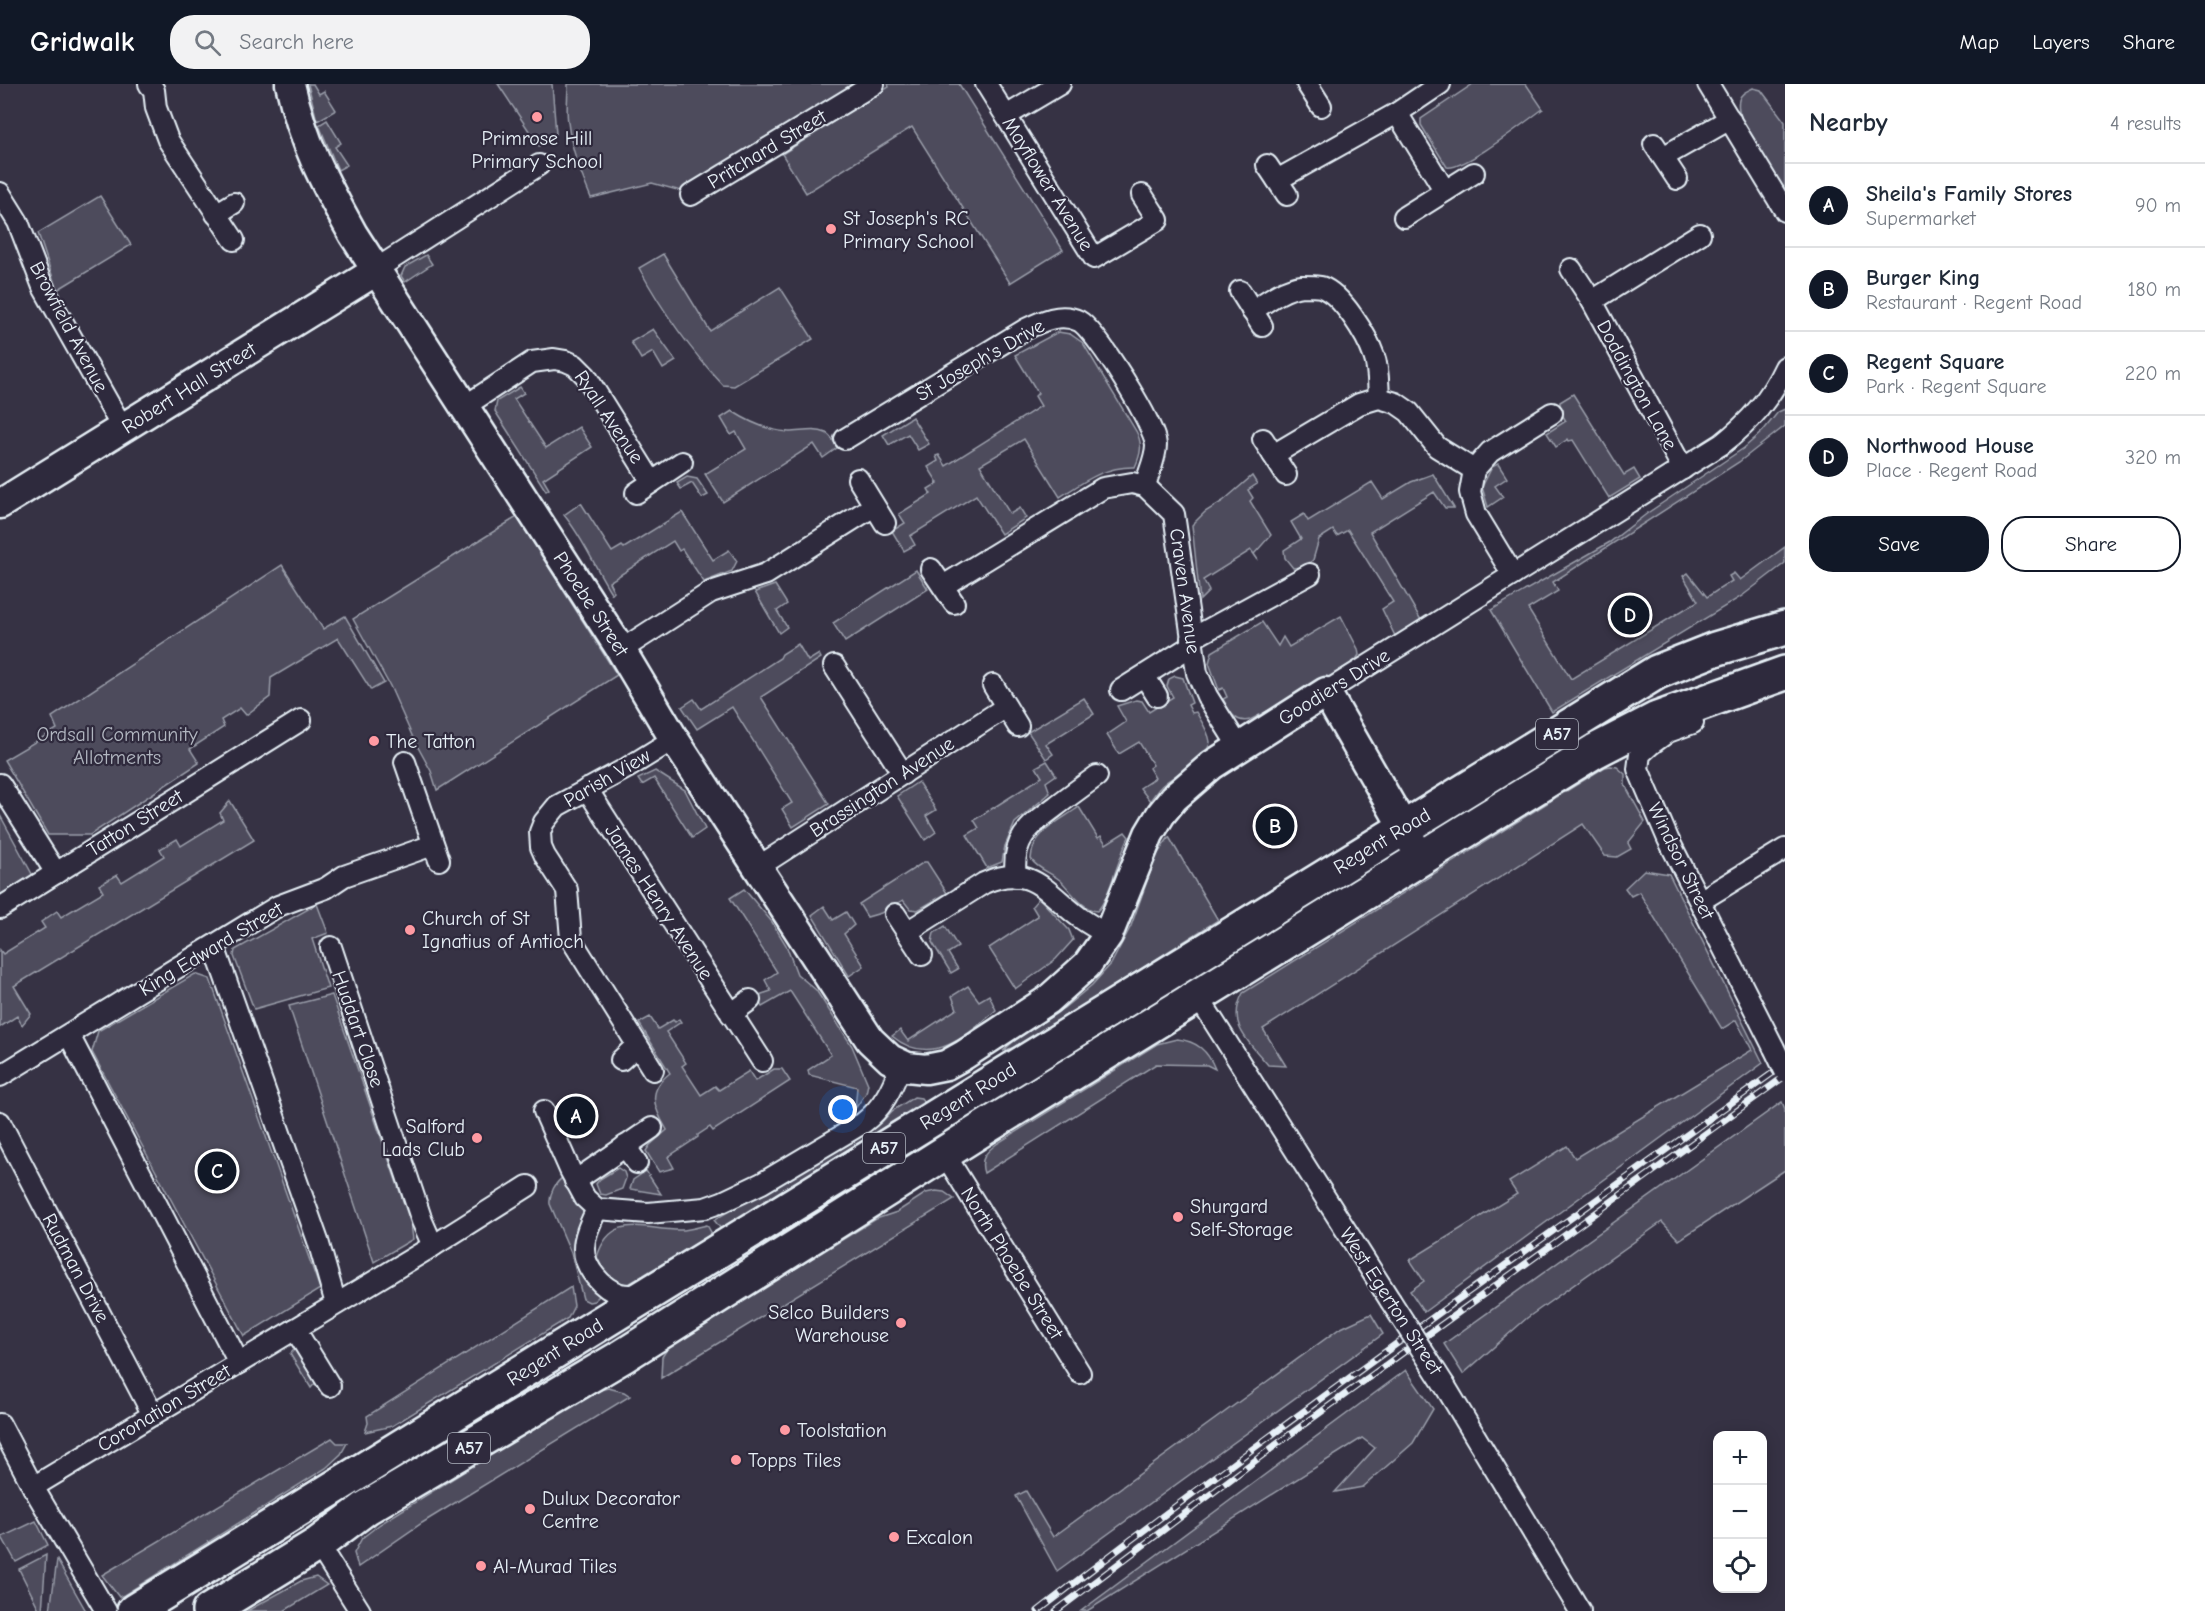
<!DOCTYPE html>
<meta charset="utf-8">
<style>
body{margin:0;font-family:"Comic Neue",sans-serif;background:#f2f2f3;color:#1f2937}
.controls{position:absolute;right:18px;bottom:18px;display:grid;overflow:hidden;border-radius:12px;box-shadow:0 3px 15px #0003}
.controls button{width:54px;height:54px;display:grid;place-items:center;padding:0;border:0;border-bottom:2px solid #e0e1e3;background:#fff;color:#1f2937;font:30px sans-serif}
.you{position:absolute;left:843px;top:1026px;width:21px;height:21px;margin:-15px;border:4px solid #fff;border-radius:50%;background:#1a73e8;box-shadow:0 0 0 9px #1a73e833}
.badge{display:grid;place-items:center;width:39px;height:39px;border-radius:50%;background:#111827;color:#fff;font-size:20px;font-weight:700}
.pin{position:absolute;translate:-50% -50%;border:3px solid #fff;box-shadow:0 2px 6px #0006}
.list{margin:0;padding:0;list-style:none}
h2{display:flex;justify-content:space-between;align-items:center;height:78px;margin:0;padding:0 24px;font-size:26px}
h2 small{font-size:20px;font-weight:400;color:#747a83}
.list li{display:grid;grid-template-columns:39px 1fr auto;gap:18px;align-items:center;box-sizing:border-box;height:84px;padding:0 24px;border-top:2px solid #e0e1e3}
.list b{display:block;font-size:22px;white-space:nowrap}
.list p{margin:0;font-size:20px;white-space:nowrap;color:#747a83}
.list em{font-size:20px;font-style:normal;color:#747a83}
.actions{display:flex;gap:12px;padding:18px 24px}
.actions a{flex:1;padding:14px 0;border:2px solid #111827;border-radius:24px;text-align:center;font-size:21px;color:#111827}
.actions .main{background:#111827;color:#fff}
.icon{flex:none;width:33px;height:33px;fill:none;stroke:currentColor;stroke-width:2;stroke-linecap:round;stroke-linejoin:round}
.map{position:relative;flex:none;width:1785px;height:1527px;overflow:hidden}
header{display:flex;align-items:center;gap:36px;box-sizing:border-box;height:84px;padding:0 30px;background:#111827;color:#fff}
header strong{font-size:28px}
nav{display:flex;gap:33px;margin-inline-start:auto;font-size:21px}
.search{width:420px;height:54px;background:#f2f2f3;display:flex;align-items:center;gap:15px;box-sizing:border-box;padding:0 21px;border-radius:24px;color:#747a83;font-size:22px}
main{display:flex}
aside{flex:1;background:#fff}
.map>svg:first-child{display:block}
</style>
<header>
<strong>Gridwalk</strong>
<div class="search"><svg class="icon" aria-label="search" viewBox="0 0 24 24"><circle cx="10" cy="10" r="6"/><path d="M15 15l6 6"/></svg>Search here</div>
<nav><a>Map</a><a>Layers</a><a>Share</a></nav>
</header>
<main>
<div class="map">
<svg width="1785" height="1527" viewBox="0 0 1785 1527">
<rect width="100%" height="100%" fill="#363244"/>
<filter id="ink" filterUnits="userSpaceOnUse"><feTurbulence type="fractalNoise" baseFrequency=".0167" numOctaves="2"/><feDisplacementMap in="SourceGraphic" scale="12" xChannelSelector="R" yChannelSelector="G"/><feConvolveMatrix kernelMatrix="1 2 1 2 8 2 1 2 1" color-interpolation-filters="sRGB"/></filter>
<g filter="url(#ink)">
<g fill="#4d4b5c" stroke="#9a9eaa" stroke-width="1.5">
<path d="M308 0H313L319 10 324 7 336 26 317 37Z"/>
<path d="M498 0H552L556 50 539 62Z"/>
<path d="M568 0H864L688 109 652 99 591 114C581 90 571 65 568 38 566 26 568 12 568 0Z"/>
<path d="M888 0H959L1063 166 1010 199 912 43 806 109 782 70 889 3Z"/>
<path d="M1473 0H1526L1543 25C1526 37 1465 86 1447 83L1421 41V35Z"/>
<path d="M1753 4 1761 6 1785 38V113C1774 94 1733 36 1739 16 1741 9 1747 7 1753 4Z"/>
<path d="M327 36 341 59 335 63 347 81 338 86 319 41Z"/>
<path d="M100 112 131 161 57 206 38 149Z"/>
<path d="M663 170 710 247 780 203 813 255 734 302 723 301C690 266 662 226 639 184Z"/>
<path d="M426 171 432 180 405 198 401 192 405 183Z"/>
<path d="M653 245 676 277 663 285 653 268 641 275 631 258Z"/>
<path d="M1058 248 1070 250 1083 259 1136 347C1143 360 1141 370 1135 383 1105 382 1085 397 1060 413L1024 355 980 381 1010 430 1020 424 1026 434 1001 450 976 411 910 452 915 461 904 467 892 447 905 439 899 430 931 410 928 405 938 399 928 383 938 377 936 372 939 371 946 382 1041 322 1035 312 1038 309 1015 271Z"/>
<path d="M520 303 524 309 514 315 546 364 579 343 592 363 543 395 549 405 546 407 495 327 497 317Z"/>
<path d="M1573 310 1624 391 1634 385 1640 395 1609 414 1573 356 1569 357 1568 355 1556 363 1547 349 1566 337 1560 327V318Z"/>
<path d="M1785 325V342L1739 378 1553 498 1558 507 1528 525 1571 595 1698 517 1683 492 1688 489 1707 513 1732 497 1729 492 1734 489 1740 496 1785 463V479L1742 512 1552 628 1491 526 1610 458 1649 428 1744 364 1763 347 1778 328Z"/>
<path d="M732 327C749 338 769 347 789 348 801 348 815 344 826 349 832 352 834 358 837 364L823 374 814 360 723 418 705 390 746 365 736 348 731 351 721 334Z"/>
<path d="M912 333 929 360 918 366 908 350 889 361 883 351Z"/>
<path d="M1498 380 1507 394 1495 402 1503 413 1488 423 1482 403 1492 383Z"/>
<path d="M1433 390 1454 424H1445L1434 408 1370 448 1421 536 1395 552 1382 525 1393 518 1348 446 1337 452 1333 446 1319 455 1313 476 1303 483 1293 484 1285 474 1284 466 1301 455 1291 438 1304 430 1308 437 1372 398 1383 415 1411 398Z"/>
<path d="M1252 392 1257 400 1248 406 1253 414 1250 417 1271 451 1254 470 1258 476 1251 466 1203 496 1209 507 1200 516 1192 441 1205 428 1223 417Z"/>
<path d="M687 393 697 395 708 411 702 414 692 399 681 405 677 399Z"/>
<path d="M581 419 612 468 622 462 624 464 682 428 713 476 729 466 737 477 732 487 704 498 682 465 679 467 673 457 609 498 614 508 612 510C595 484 584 455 564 431Z"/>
<path d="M517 433 617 591 437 706 431 687 414 656 390 602 353 535Z"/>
<path d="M282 481 323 545 345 532 384 599 371 606 338 554 271 594 270 613 246 631 240 624 221 636 224 643 190 665 199 679 90 751H48L4 676 57 645 52 633Z"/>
<path d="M916 486 928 505 845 558 833 539Z"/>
<path d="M775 501 787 520 777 527 787 543 779 549 755 508Z"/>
<path d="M1341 532 1358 565 1359 571 1355 577 1306 607 1250 636C1235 640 1229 627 1223 615L1227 613 1223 604 1219 606 1209 579 1212 568 1262 538 1278 562 1283 553 1289 563Z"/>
<path d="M798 560 808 577 819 570 821 574 761 613 829 720 793 743 782 725 792 719 732 623 697 645 682 623 694 615 701 625 780 574 782 570Z"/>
<path d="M1175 592 1183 594 1192 619 1188 621 1192 629 1196 628C1201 637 1209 648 1210 658 1210 671 1175 691 1165 699 1159 703 1154 711 1150 717L1140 704 1155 694 1149 684 1153 681 1139 658 1119 670 1107 651 1126 638 1117 622 1136 616 1142 617 1149 628 1173 613 1167 602 1169 595Z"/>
<path d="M1084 614 1094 630 1046 660 1053 670 1046 675 1028 648Z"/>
<path d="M1047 677 1056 691 1046 698 1050 709 1015 739 1005 762 1002 778 987 784 967 751 979 744 974 736 1042 693 1036 683Z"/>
<path d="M1611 682 1617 683 1625 690V701L1645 738 1628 759 1631 765 1617 773 1605 772 1583 740 1263 945 1286 982 1268 981C1249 958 1226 941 1243 909L1605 683Z"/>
<path d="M655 687 685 706 705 745 692 754 654 694 642 701 638 695Z"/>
<path d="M918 698 936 726 926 732 936 748 925 756 897 712Z"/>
<path d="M230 717 254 756 14 902 31 930 22 941 17 932 0 943V866L3 870 45 844 41 838 57 827 61 833 103 808 99 801 117 791 122 798 164 772 160 765 177 755 181 762 223 736 220 729Z"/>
<path d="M1079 723 1098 754 1101 752 1106 760 1125 748 1129 753C1119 771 1109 816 1097 827 1084 827 1070 806 1061 797 1052 789 1037 785 1031 775 1032 748 1060 737 1079 723Z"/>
<path d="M0 731 32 790 30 794 0 812Z"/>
<path d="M1169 753 1218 836 1021 961 1003 967 1026 946 1064 924 1092 901 1111 880 1131 842 1156 772Z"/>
<path d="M924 778H927L947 809 918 826 910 825 903 816 881 829 867 833 859 820Z"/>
<path d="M1644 786 1669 790 1763 979 1424 1228 1410 1207 1424 1197 1410 1176 1517 1110 1509 1098 1567 1062 1575 1074 1752 966 1736 936 1722 945 1639 808 1631 812 1625 804Z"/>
<path d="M744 805 772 838 786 861 797 890 816 906 852 962 868 1000 866 1009 855 1025 857 1003 809 991 808 986 831 971 790 907 762 923 756 912 771 907 765 896 777 888 730 814Z"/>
<path d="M1039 814 1069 846 1073 856 1056 875 1015 905 989 864 1038 832 1032 822Z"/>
<path d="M317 820 328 849 312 855 328 904 254 925 234 872 235 866Z"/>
<path d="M824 822 833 836 846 828 854 841 844 850 864 882 849 892 812 831Z"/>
<path d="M945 842 958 863 948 869 958 885 951 889 932 858 934 849Z"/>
<path d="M195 890 210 895 320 1205 244 1252 92 968 98 947Z"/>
<path d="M968 902 979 917 989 911 996 926C967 953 930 984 892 952L900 946 908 957 957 925 952 912Z"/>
<path d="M332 911 411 1140 413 1155 374 1178 289 922Z"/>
<path d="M650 933 658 945 673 936 675 938 679 935 681 938 666 948 686 979 682 982 701 1011 715 1002 719 1006 749 987 755 997 774 985H782L790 997 713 1047 710 1043 698 1051V1053L668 1073 674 1084 659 1088 646 1067 650 1061 667 1046C654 1024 646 1007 670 989L639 939Z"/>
<path d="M1177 955C1197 957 1208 967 1215 985L1207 981 1156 980 984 1089C979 1074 987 1067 998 1059L1157 960Z"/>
<path d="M914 1013 921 1014 924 1018 721 1145 714 1136 882 1038 892 1027Z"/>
<path d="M1782 1018 1785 1025V1086L1679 1156 1662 1138 1527 1234 1463 1290 1444 1260Z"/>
<path d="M618 1084 624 1088 626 1094 622 1105 606 1111 600 1110 596 1100 600 1095Z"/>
<path d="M646 1087 661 1110 630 1105 633 1096Z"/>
<path d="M565 1092 583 1122 584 1128 579 1143 601 1210 594 1217 589 1218 583 1215 571 1169 550 1120C549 1110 555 1098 565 1092Z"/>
<path d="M936 1107 944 1108 954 1115 661 1294 662 1273 669 1262 876 1135 897 1128 926 1109Z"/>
<path d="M707 1141 712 1150 627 1201 606 1192 597 1173C612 1125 647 1148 684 1146 691 1145 699 1143 707 1141Z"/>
<path d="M571 1203 574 1222 568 1234 392 1342 365 1348 368 1339 367 1332Z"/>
<path d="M1371 1230 1383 1250 1057 1487 1016 1412 1026 1407 1053 1453 1339 1245Z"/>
<path d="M298 1262 318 1296 311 1304 290 1270Z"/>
<path d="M1406 1286 1433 1325 1413 1359 1363 1403 1335 1408 1375 1364 1362 1354 1087 1527H1081Z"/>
<path d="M608 1304 624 1308 630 1312 422 1439 358 1483 354 1469 362 1454 380 1440 592 1308Z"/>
<path d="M332 1354 337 1359H347L341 1370 326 1384 124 1511 119 1513 102 1491Z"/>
<path d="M36 1437 48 1461 16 1478 2 1453Z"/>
<path d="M46 1471 42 1527H40L19 1485Z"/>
<path d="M57 1476 86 1527H50Z"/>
<path d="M316 1493 327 1501 284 1527H247L301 1497Z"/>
</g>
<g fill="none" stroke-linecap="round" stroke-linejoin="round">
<g stroke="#e8f1f8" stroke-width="24">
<g id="street">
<path d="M149 0 154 6 156 24 168 56 234 156"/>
<path d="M986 0 1094 174 1158 136 1142 111"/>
<path d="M1307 0 1321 22"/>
<path d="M1708 0 1785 127"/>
<path d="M1397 29 1445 107"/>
<path d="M1006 32 1060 0"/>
<path d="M1654 60 1677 95"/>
<path d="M1663 73 1730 35"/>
<path d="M1267 81 1287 111"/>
<path d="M1277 96 1397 29 1440 0"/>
<path d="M0 109 18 138 43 203 123 345"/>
<path d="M691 111 874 0"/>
<path d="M216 130 234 119"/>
<path d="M1404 133 1474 89"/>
<path d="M1571 185 1592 217 1683 385"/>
<path d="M376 187 384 180 539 81"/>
<path d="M1240 207 1262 242"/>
<path d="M1592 217 1700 150"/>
<path d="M1252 227C1267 217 1284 204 1302 202 1307 202 1316 202 1321 203 1342 210 1367 252 1374 272 1379 285 1378 301 1379 314"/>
<path d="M465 322 532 278 554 275 566 277 575 281 586 292 652 398"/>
<path d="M845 355 1026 245C1042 237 1061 228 1079 237 1096 246 1155 341 1156 361 1156 374 1148 390 1145 402"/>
<path d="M1263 355 1286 391"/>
<path d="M1273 371 1359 320 1379 314 1396 319 1409 328 1437 363 1474 386"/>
<path d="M858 395 885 439"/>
<path d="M636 409 682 378"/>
<path d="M931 485 954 519"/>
<path d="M1513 491 1476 430 1470 408 1474 386 1490 368 1552 329"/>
<path d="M943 502 1103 404 1132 399 1145 402 1174 430 1197 589 1207 612 1239 663"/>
<path d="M1191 555 1310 490"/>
<path d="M621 566 711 508 766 490 874 422"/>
<path d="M834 582 903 690"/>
<path d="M1145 593 1157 612"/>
<path d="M993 601 1018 642"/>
<path d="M1121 606 1191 562"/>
<path d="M1326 608 1722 360C1750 338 1770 315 1785 283"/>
<path d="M1693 639 1668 648 1650 661 1640 670 1638 685 1668 755 1774 964"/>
<path d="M405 678 439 776"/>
<path d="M0 700 56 789"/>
<path d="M587 705 762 977"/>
<path d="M758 783 1006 623"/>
<path d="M1016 793C1011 756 1028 743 1055 723 1069 712 1083 702 1097 692"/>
<path d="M1700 817 1785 765"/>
<path d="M0 824 301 636"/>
<path d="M895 830 922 871"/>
<path d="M907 848 984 799C1030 778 1047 809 1079 833 1088 840 1098 845 1108 851"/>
<path d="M214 862 318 1157 336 1220"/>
<path d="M331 863 422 1137 433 1162"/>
<path d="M1197 911 1390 1216"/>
<path d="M731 930 750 916"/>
<path d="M69 951 239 1279"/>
<path d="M621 976 637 961"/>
<path d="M653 986 571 855 567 806 545 772 541 763 540 748 544 738 557 722 627 684 674 655"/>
<path d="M0 992 278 822 326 804 344 792 433 761"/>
<path d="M544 1027 570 1086 585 1114 597 1125 648 1129 705 1124 722 1118 762 1099 863 1039C883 1024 892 1004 901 981"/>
<path d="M0 1038 153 1331"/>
<path d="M625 1062 637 1079"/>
<path d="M944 1069 1080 1289"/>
<path d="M575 1097 652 1044"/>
<path d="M597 1125C591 1138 584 1151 584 1165 584 1183 602 1205 620 1210 628 1212 636 1211 643 1209"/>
<path d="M295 1245 330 1302"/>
<path d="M1445 1302 1580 1527"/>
<path d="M0 1340 33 1403 106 1527"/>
<path d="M33 1403 433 1162 528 1102"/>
<path d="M318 1460 360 1527"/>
</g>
</g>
<g stroke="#e8f1f8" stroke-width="33">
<g id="secondary">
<path d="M290 0C303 58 324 98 353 150L621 566 674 655 870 956 890 975 907 983 926 985 946 981 964 971 1048 916 1087 881 1108 851 1149 750 1161 730 1174 714 1212 681 1326 608 1421 774"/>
<path d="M0 420 376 187"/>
</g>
</g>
<g stroke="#e8f1f8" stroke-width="38">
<g id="highway">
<path d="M134 1527 1657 588 1715 565 1785 544"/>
<path d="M209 1527 318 1460 366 1424 623 1272 989 1041 1595 667 1657 635 1785 589"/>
</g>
</g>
<use href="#street" stroke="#2f2a3d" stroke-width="20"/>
<use href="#secondary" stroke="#2f2a3d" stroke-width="28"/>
<use href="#highway" stroke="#2f2a3d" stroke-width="33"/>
<g stroke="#e8f1f8" stroke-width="7">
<g id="rail">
<path d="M1038 1527C1282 1338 1535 1161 1785 980"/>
<path d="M1056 1527 1285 1354 1785 992"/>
</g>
</g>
<use href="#rail" stroke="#2f2a3d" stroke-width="4.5" stroke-dasharray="14" stroke-linecap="butt"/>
<g stroke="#e8f1f8" stroke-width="24" stroke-linecap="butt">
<g id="street-bridge">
<path d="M1774 964 1785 987"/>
<path d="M1390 1216 1445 1302"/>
</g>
</g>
<use href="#street-bridge" stroke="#2f2a3d" stroke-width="20"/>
</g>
</g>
<g fill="#ff9aa2" stroke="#2f2a3d" stroke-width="2">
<circle cx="537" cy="33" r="6"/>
<circle cx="831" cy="145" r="6"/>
<circle cx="374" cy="657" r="6"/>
<circle cx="410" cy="846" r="6"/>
<circle cx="477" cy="1054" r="6"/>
<circle cx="1178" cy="1133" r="6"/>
<circle cx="901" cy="1239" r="6"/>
<circle cx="785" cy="1346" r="6"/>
<circle cx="736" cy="1376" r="6"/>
<circle cx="530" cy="1425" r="6"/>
<circle cx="894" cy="1453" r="6"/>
<circle cx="481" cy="1482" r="6"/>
</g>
<g text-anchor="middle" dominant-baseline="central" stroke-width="4.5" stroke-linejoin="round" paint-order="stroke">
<g fill="#2f2a3d" stroke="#b0b5c0" stroke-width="1.5">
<rect x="1536" y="635" width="42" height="30" rx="4.5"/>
<rect x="863" y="1049" width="42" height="30" rx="4.5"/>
<rect x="448" y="1349" width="42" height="30" rx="4.5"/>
</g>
<g font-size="18" font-weight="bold" fill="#e8f1f8">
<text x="1557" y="650">A57</text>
<text x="884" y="1064">A57</text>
<text x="469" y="1364">A57</text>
</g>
<g font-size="20" fill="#e8f1f8" stroke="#2f2a3d" text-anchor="start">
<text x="537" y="54" text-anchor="middle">Primrose Hill<tspan x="537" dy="23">Primary School</tspan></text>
<text x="843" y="134">St Joseph's RC<tspan x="843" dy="23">Primary School</tspan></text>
<text x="386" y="657">The Tatton</text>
<text x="422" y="834">Church of St<tspan x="422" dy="23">Ignatius of Antioch</tspan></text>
<text x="465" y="1042" text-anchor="end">Salford<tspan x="465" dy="23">Lads Club</tspan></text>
<text x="1190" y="1122">Shurgard<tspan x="1190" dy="23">Self-Storage</tspan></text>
<text x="889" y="1228" text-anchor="end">Selco Builders<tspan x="889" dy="23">Warehouse</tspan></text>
<text x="797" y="1346">Toolstation</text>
<text x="748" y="1376">Topps Tiles</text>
<text x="542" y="1414">Dulux Decorator<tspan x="542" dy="23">Centre</tspan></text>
<text x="906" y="1453">Excalon</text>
<text x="493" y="1482">Al-Murad Tiles</text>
</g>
<g font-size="20" fill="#e8f1f8" stroke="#2f2a3d">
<text transform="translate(767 65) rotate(-31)">Pritchard Street</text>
<text transform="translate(1048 100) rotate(58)">Mayflower Avenue</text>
<text transform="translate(69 243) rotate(62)">Browfield Avenue</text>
<text transform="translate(980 276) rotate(-30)">St Joseph's Drive</text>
<text transform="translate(1637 301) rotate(61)">Doddington Lane</text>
<text transform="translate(189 304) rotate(-32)">Robert Hall Street</text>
<text transform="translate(609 333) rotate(56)">Ryall Avenue</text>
<text transform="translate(1185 507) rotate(82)">Craven Avenue</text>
<text transform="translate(591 520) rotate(57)">Phoebe Street</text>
<text transform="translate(1334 603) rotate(-32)">Goodiers Drive</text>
<text transform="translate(607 694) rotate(-30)">Parish View</text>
<text transform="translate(882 703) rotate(-33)">Brassington Avenue</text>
<text transform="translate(135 739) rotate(-32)">Tatton Street</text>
<text transform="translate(1382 757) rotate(-31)">Regent Road</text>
<text transform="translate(1681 777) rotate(64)">Windsor Street</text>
<text transform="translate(659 818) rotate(57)">James Henry Avenue</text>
<text transform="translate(211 865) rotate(-31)">King Edward Street</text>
<text transform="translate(358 945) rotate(71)">Huddart Close</text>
<text transform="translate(968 1012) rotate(-32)">Regent Road</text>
<text transform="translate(1012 1179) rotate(58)">North Phoebe Street</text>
<text transform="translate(76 1184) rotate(62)">Rudman Drive</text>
<text transform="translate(1391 1217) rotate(57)">West Egerton Street</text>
<text transform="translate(555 1268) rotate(-32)">Regent Road</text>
<text transform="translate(164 1324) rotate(-31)">Coronation Street</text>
</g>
<g font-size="20" fill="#b2b7c1" stroke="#2f2a3d">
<text x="117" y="650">Ordsall Community<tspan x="117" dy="23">Allotments</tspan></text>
</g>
</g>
</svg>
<div class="controls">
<button>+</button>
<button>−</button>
<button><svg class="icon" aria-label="locate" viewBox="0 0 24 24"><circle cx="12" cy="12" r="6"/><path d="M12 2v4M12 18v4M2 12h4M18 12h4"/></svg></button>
</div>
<div class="you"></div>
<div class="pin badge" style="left:576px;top:1032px">A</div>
<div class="pin badge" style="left:1275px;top:742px">B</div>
<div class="pin badge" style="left:217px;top:1087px">C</div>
<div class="pin badge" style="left:1630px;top:531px">D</div>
</div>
<aside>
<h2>Nearby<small>4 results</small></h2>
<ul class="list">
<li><span class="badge">A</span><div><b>Sheila's Family Stores</b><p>Supermarket</p></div><em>90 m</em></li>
<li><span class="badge">B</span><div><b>Burger King</b><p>Restaurant · Regent Road</p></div><em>180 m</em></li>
<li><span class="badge">C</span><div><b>Regent Square</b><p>Park · Regent Square</p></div><em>220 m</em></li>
<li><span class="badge">D</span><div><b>Northwood House</b><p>Place · Regent Road</p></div><em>320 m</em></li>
</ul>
<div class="actions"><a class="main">Save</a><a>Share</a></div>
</aside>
</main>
